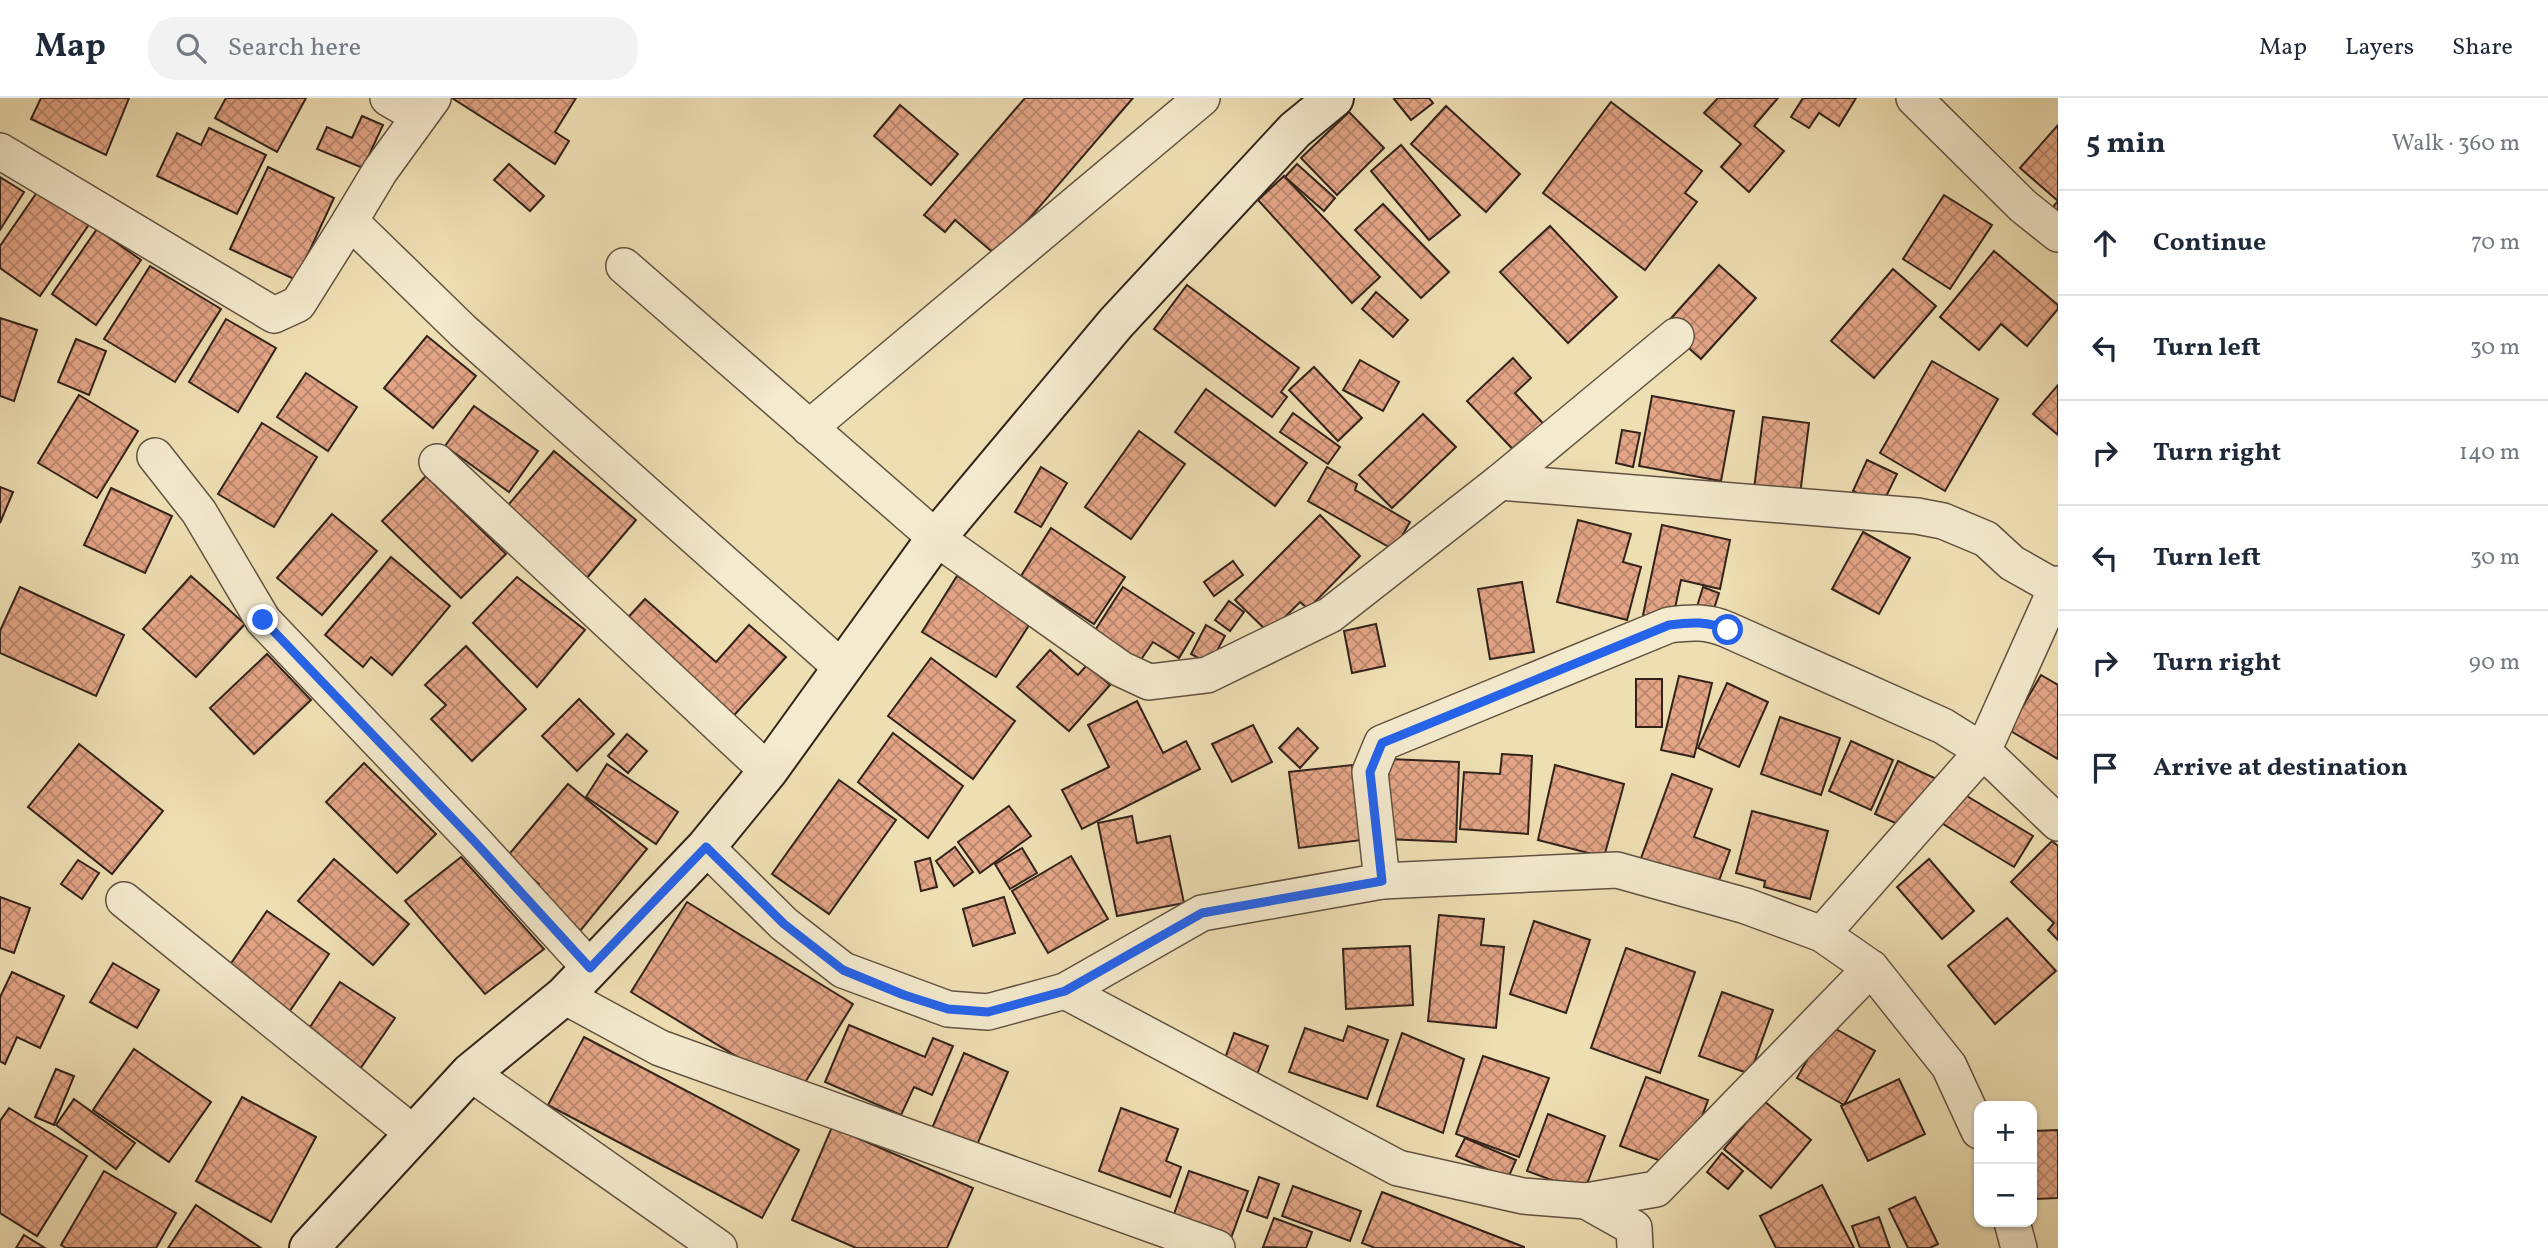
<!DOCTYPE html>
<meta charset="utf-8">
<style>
body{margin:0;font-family:Vollkorn,serif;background:#f2f2f3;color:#1f2937}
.controls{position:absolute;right:21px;bottom:21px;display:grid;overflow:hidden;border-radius:14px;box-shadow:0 2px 5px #0004}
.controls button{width:63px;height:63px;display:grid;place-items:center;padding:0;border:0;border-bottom:2px solid #e0e1e3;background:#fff;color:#1f2937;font:35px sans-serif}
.stop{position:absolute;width:21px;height:21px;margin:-16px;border:5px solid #2563eb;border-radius:50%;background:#fff}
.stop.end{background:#2563eb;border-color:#fff;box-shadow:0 2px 7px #0008}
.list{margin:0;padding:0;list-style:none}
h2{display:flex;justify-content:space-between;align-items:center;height:91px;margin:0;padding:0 28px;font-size:30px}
h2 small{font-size:23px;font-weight:400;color:#747a83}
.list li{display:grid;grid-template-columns:46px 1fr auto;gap:21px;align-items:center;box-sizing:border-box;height:105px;padding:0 28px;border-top:2px solid #e0e1e3}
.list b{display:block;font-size:26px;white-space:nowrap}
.list em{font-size:23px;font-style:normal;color:#747a83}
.icon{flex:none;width:38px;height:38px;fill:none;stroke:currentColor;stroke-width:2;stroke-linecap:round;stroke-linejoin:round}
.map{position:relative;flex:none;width:2058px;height:1150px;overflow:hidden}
header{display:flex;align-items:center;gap:42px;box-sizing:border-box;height:98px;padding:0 35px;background:#fff;border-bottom:2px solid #e0e1e3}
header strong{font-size:33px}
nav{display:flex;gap:38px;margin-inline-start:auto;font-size:24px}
.search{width:490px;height:63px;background:#f2f2f3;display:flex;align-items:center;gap:18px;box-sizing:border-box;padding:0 24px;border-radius:28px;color:#747a83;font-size:26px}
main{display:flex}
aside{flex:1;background:#fff}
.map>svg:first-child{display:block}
</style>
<header>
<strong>Map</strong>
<div class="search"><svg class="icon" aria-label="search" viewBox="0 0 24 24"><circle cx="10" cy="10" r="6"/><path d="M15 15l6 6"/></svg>Search here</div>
<nav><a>Map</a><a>Layers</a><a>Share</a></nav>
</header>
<main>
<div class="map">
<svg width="2058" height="1150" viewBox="0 0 2058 1150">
<defs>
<pattern id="building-cross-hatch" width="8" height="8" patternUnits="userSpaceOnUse" patternTransform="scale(1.75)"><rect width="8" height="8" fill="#e3a586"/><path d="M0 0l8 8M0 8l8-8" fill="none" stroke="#b9866d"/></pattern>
</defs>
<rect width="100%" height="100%" fill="#eedfb3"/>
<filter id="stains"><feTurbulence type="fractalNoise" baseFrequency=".00286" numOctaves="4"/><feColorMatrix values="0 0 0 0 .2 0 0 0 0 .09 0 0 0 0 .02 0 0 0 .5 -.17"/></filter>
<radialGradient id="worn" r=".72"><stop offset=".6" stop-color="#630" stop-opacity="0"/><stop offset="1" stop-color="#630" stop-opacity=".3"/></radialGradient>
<g fill="url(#building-cross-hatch)" stroke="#33231b" stroke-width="2">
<path d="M41 0H129L106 57 31 21Z"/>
<path d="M226 0H306L277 54 215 20Z"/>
<path d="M452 0H576L555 34 569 43 555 66Z"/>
<path d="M1025 0H1133L997 158 955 122 945 134 924 117Z"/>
<path d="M1396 0H1429L1433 5 1411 22 1394 1Z"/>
<path d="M1718 0H1778L1754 28 1784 53 1749 94 1721 69 1741 46 1704 15Z"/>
<path d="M1803 0H1856L1839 28 1819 15 1809 30 1791 19Z"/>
<path d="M1611 4 1702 73 1685 95 1697 104 1645 172 1543 95Z"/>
<path d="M900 7 958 56 931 87 874 38Z"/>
<path d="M1446 8 1520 76 1486 114 1411 46Z"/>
<path d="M1349 14 1384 50 1337 97 1301 60Z"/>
<path d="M362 18 383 27 363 70 317 51 327 29 352 40Z"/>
<path d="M2058 27V123L2048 115 2058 103 2020 70Z"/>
<path d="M209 30 266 57 237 116 157 78 177 35 201 47Z"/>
<path d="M1401 47 1460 117 1429 142 1371 73Z"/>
<path d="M509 66 544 98 530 113 494 82Z"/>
<path d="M1297 66 1335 100 1324 113 1285 79Z"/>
<path d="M268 69 334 100 296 182 230 151Z"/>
<path d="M1284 78 1380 179 1352 205 1258 102Z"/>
<path d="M0 79 24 94 0 132Z"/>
<path d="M40 90 90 125 40 198 0 170V148Z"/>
<path d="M1944 97 1992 127 1950 191 1903 161Z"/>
<path d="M1383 106 1449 174 1421 200 1355 132Z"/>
<path d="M1550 128 1617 199 1568 245 1500 174Z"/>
<path d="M97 131 141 162 96 227 52 196Z"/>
<path d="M1994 153 2058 207V211L2027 248 2001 226 1979 252 1940 219Z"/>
<path d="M1719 167 1756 200 1701 261 1664 228Z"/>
<path d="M150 168 221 211 175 284 104 241Z"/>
<path d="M1893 171 1936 208 1874 280 1831 243Z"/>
<path d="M1187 187 1299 270 1281 294 1287 299 1272 319 1154 231Z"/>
<path d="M1376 194 1408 222 1393 239 1362 211Z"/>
<path d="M0 220 37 232 14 303 0 298Z"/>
<path d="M226 221 276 250 238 314 189 284Z"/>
<path d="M427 238 476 278 433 330 384 290Z"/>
<path d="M76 241 106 253 89 297 58 284Z"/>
<path d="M1513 260 1531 280 1515 295 1552 335 1523 362 1467 303Z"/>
<path d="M1360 262 1399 284 1383 313 1343 292Z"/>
<path d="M1932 263 1998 301 1945 393 1880 355Z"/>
<path d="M1314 269 1362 320 1338 343 1289 292Z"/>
<path d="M306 275 357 309 328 353 277 319Z"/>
<path d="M2058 287V337L2033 316Z"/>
<path d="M1206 291 1307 365 1275 408 1175 334Z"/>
<path d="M79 297 138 333 97 400 38 365Z"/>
<path d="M1652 298 1734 313 1721 383 1639 368Z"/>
<path d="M474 308 538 353 509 394 445 348Z"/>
<path d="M1293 315 1340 349 1328 366 1280 334Z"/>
<path d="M1423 316 1456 349 1392 410 1359 377Z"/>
<path d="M1763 319 1809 325 1799 405 1753 399Z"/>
<path d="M262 325 317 359 274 429 218 396Z"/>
<path d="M1622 332 1640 335 1633 369 1616 365Z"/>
<path d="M1139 333 1185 366 1131 441 1085 409Z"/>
<path d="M554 353 636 422 586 481 504 412Z"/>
<path d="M1867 362 1897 376 1882 407 1853 393Z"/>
<path d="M1041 369 1067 385 1041 429 1015 414Z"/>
<path d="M1327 369 1357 386 1355 392 1410 424 1394 452 1308 403Z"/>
<path d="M426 378 506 456 461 500 382 423Z"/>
<path d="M0 389 13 394 0 425Z"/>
<path d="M111 390 172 418 145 475 84 447Z"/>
<path d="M332 416 377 453 322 517 277 480Z"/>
<path d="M1320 417 1360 458 1308 511 1300 504 1269 535 1235 502Z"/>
<path d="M1578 422 1631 436 1623 464 1641 469 1627 522 1557 504Z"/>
<path d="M1662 427 1730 442 1720 491 1681 482 1672 524 1643 517Z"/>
<path d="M1051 430 1125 479 1094 526 1021 478Z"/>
<path d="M1863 434 1910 460 1879 516 1832 491Z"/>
<path d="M391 459 450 508 392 577 371 559 363 569 325 537Z"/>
<path d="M1233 463 1243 477 1214 498 1204 484Z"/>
<path d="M191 478 245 526 196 579 143 531Z"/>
<path d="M957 478 1031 524 996 579 922 534Z"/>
<path d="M517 479 585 532 537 589 473 525Z"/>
<path d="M1522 484 1534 554 1490 561 1478 491Z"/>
<path d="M20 489 124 537 96 598 0 555V533Z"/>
<path d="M1123 489 1194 535 1179 560 1153 544 1140 563 1094 534Z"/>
<path d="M1703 489 1719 495 1711 520 1695 515Z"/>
<path d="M645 501 716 564 749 527 786 559 729 623 621 527Z"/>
<path d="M1229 503 1244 514 1230 533 1215 522Z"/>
<path d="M1376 526 1385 568 1352 575 1344 533Z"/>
<path d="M1206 527 1225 538 1210 566 1191 556Z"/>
<path d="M466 548 526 611 472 663 431 621 446 607 425 587Z"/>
<path d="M1050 552 1078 577 1087 567 1110 587 1069 633 1017 589Z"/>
<path d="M267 556 311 602 254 656 210 610Z"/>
<path d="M931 560 1015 623 973 681 888 618Z"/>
<path d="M2041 577 2058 587V661L2009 632Z"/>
<path d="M1679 578 1712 585 1694 659 1661 652Z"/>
<rect x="1636" y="581" width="26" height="48"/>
<path d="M1727 585 1768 604 1739 669 1698 650Z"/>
<path d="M579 601 614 636 577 673 542 638Z"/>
<path d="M1137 603 1163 655 1186 643 1200 671 1082 731 1062 692 1109 669 1088 627Z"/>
<path d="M1780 619 1840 640 1821 697 1761 676Z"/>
<path d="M1253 627 1272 664 1232 684 1212 646Z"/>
<path d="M1298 630 1318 650 1300 670 1279 650Z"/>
<path d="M893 635 963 688 928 740 858 684Z"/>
<path d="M627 636 647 653 628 675 608 658Z"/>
<path d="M1851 643 1893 662 1871 712 1829 693Z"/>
<path d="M79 646 163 713 112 776 28 709Z"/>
<path d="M1502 656 1532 658 1528 736 1460 731 1464 674 1500 676Z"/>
<path d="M1389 661 1459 664 1456 744 1385 741Z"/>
<path d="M1898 663 1943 684 1920 736 1875 716Z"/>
<path d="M364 665 436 736 397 775 326 704Z"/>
<path d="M607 666 678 714 656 746 586 699Z"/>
<path d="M1352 667 1362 742 1299 750 1289 674Z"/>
<path d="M1555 667 1624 686 1604 759 1538 742Z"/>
<path d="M1672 676 1712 691 1694 739 1730 752 1716 791 1640 763Z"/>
<path d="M839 682 896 722 829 816 772 776Z"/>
<path d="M568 686 647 751 580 833 532 794 539 786 506 760Z"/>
<path d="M1957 692 2033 738 2014 769 1938 723Z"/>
<path d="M1009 708 1031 738 980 775 958 744Z"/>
<path d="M1752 713 1828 733 1810 801 1764 789 1765 783 1736 775Z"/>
<path d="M1132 718 1137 745 1170 738 1184 805 1117 818 1098 725Z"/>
<path d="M2052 743 2058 748V842L2048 832 2054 825 2011 784Z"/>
<path d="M955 749 973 774 954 788 936 763Z"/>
<path d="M1022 750 1037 775 1010 791 995 766Z"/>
<path d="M1071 758 1108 821 1048 855 1012 793Z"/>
<path d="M461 759 544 851 485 896 405 803Z"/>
<path d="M930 760 937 789 921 793 915 764Z"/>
<path d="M334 761 409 826 373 867 298 803Z"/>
<path d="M1929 761 1974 813 1942 841 1897 789Z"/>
<path d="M78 762 99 775 82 801 61 786Z"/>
<path d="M0 799 30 810 14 855 0 850Z"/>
<path d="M1004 799 1015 835 973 848 963 811Z"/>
<path d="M687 804 853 906 798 996 631 894Z"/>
<path d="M267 813 329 856 287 917 225 874Z"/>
<path d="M1439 817 1484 821 1481 847 1504 849 1496 930 1428 923Z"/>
<path d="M2007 820 2056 873 1995 926 1948 868Z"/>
<path d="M1534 823 1590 842 1566 915 1510 896Z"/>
<path d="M1410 848 1413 907 1346 911 1343 851Z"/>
<path d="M1626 850 1695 874 1660 975 1591 950Z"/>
<path d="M113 865 159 892 137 930 90 904Z"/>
<path d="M12 874 64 898 40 950 17 939 5 966 0 963V899Z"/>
<path d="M340 884 395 920 358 974 304 938Z"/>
<path d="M1722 894 1773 912 1750 976 1699 958Z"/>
<path d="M1827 926 1875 953 1844 1007 1797 980Z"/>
<path d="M849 927 925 959 933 940 953 948 932 997 914 989 901 1017 825 984Z"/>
<path d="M1348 928 1388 942 1367 1001 1289 974 1305 930 1343 943Z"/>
<path d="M1234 935 1268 948 1256 979 1223 966Z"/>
<path d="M1402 935 1464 961 1443 1035 1377 1008Z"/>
<path d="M584 939 799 1052 762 1120 548 1007Z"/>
<path d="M134 951 211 1004 169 1064 93 1012Z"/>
<path d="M964 955 1008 974 971 1061 927 1042Z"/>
<path d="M1483 958 1549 980 1519 1059 1456 1036Z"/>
<path d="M56 971 74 978 54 1027 35 1019Z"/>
<path d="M1646 979 1708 1002 1683 1071 1620 1048Z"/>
<path d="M1899 981 1925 1036 1868 1063 1841 1008Z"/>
<path d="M242 999 316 1039 271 1124 196 1083Z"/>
<path d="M74 1001 135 1045 116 1071 56 1027Z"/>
<path d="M1764 1003 1811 1042 1771 1090 1724 1051Z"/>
<path d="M9 1010 87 1058 37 1138 0 1115V1023Z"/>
<path d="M1121 1010 1178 1031 1166 1063 1181 1069 1170 1099 1099 1073Z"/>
<path d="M1548 1016 1605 1038 1584 1094 1527 1073Z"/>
<path d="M832 1029 973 1090 947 1150H856L792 1122Z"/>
<path d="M2058 1032V1100L2036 1101 2033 1033Z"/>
<path d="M1465 1040 1516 1062 1508 1080 1456 1058Z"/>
<path d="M1722 1055 1743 1073 1728 1091 1707 1074Z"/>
<path d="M104 1073 176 1115 156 1150H66L61 1147Z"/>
<path d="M1189 1073 1248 1093 1230 1143 1172 1122Z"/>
<path d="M1259 1079 1279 1086 1267 1120 1247 1113Z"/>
<path d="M1822 1087 1854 1150H1776L1760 1118Z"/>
<path d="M1293 1088 1361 1113 1350 1143 1282 1118Z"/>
<path d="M1382 1094 1524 1149V1150H1375L1362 1145Z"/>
<path d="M1915 1099 1938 1146 1930 1150H1908L1889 1111Z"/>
<path d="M196 1107 261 1150H168Z"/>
<path d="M1879 1119 1890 1150H1860L1852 1128Z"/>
<path d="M1274 1120 1312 1134 1306 1150 1263 1149Z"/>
<path d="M24 1137 45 1150H16Z"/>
</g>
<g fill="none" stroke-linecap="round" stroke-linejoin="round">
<g stroke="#625241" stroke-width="38">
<g id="street">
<path d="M388 0 419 18"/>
<path d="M1914 0 2023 108 2058 136"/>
<path d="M0 53 274 217 298 206 350 123 463 233 842 570"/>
<path d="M350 123 380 73 433 0"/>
<path d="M624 168 936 440 1121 571 1149 584 1207 577 1330 517 1500 384 1676 238"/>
<path d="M809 330 1202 0"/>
<path d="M155 358 199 414 263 522 474 743 590 870"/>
<path d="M437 364 768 673"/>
<path d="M1500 384 1917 418 1943 423 1986 441 2012 465 2058 491"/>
<path d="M706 749 784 826 843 872 948 911 988 914 1065 893 1202 815 1382 783 1370 674 1382 645 1669 527C1691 524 1708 523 1728 532L1943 628 1983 653 2058 725"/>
<path d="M1382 783 1617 772 1746 808 1822 836 1871 870 1949 968 1979 1033"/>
<path d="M124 802 414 1036"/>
<path d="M1822 836 1983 653 2058 486"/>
<path d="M1065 893 1398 1070 1523 1098 1586 1103 1656 1091 1871 870"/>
<path d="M564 898 660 950 1217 1150"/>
<path d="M470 975 719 1150"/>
<path d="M1586 1103 1634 1130 1635 1150"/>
<path d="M2012 1124 2019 1150"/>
</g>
</g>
<g stroke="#33231b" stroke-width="42">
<path id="secondary" d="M309 1150 470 975 564 898 706 749 768 673 936 440 1116 225 1295 32 1334 0"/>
</g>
<use href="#street" stroke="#f4eace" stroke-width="35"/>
<use href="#secondary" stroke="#f4eace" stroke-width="38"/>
</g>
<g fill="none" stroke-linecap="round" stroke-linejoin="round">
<path stroke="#2563eb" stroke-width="9" d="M263 522 474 743 590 870 706 749 784 826 843 872 904 897 948 911 988 914 1065 893 1202 815 1382 783 1370 674 1382 645 1669 527C1691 524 1708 523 1728 532"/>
</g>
<rect width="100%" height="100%" filter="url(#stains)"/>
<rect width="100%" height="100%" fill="url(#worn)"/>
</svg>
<div class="controls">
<button>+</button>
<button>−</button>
</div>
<div class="stop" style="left:1728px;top:532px"></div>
<div class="stop end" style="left:263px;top:522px"></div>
</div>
<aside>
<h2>5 min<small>Walk · 360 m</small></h2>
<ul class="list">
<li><svg class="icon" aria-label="ahead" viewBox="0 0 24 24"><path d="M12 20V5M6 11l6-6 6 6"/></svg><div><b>Continue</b></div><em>70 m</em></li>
<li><svg class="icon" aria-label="left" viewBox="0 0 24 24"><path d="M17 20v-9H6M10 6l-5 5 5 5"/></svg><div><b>Turn left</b></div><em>30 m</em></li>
<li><svg class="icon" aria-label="right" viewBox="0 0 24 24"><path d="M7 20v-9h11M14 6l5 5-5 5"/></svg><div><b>Turn right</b></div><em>140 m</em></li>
<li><svg class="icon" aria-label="left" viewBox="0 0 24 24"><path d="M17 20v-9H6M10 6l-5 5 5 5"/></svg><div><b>Turn left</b></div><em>30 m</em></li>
<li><svg class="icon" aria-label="right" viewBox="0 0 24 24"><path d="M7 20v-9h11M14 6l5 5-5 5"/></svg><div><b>Turn right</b></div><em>90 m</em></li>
<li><svg class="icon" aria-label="arrive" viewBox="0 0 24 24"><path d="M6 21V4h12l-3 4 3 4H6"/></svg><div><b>Arrive at destination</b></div></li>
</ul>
</aside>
</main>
